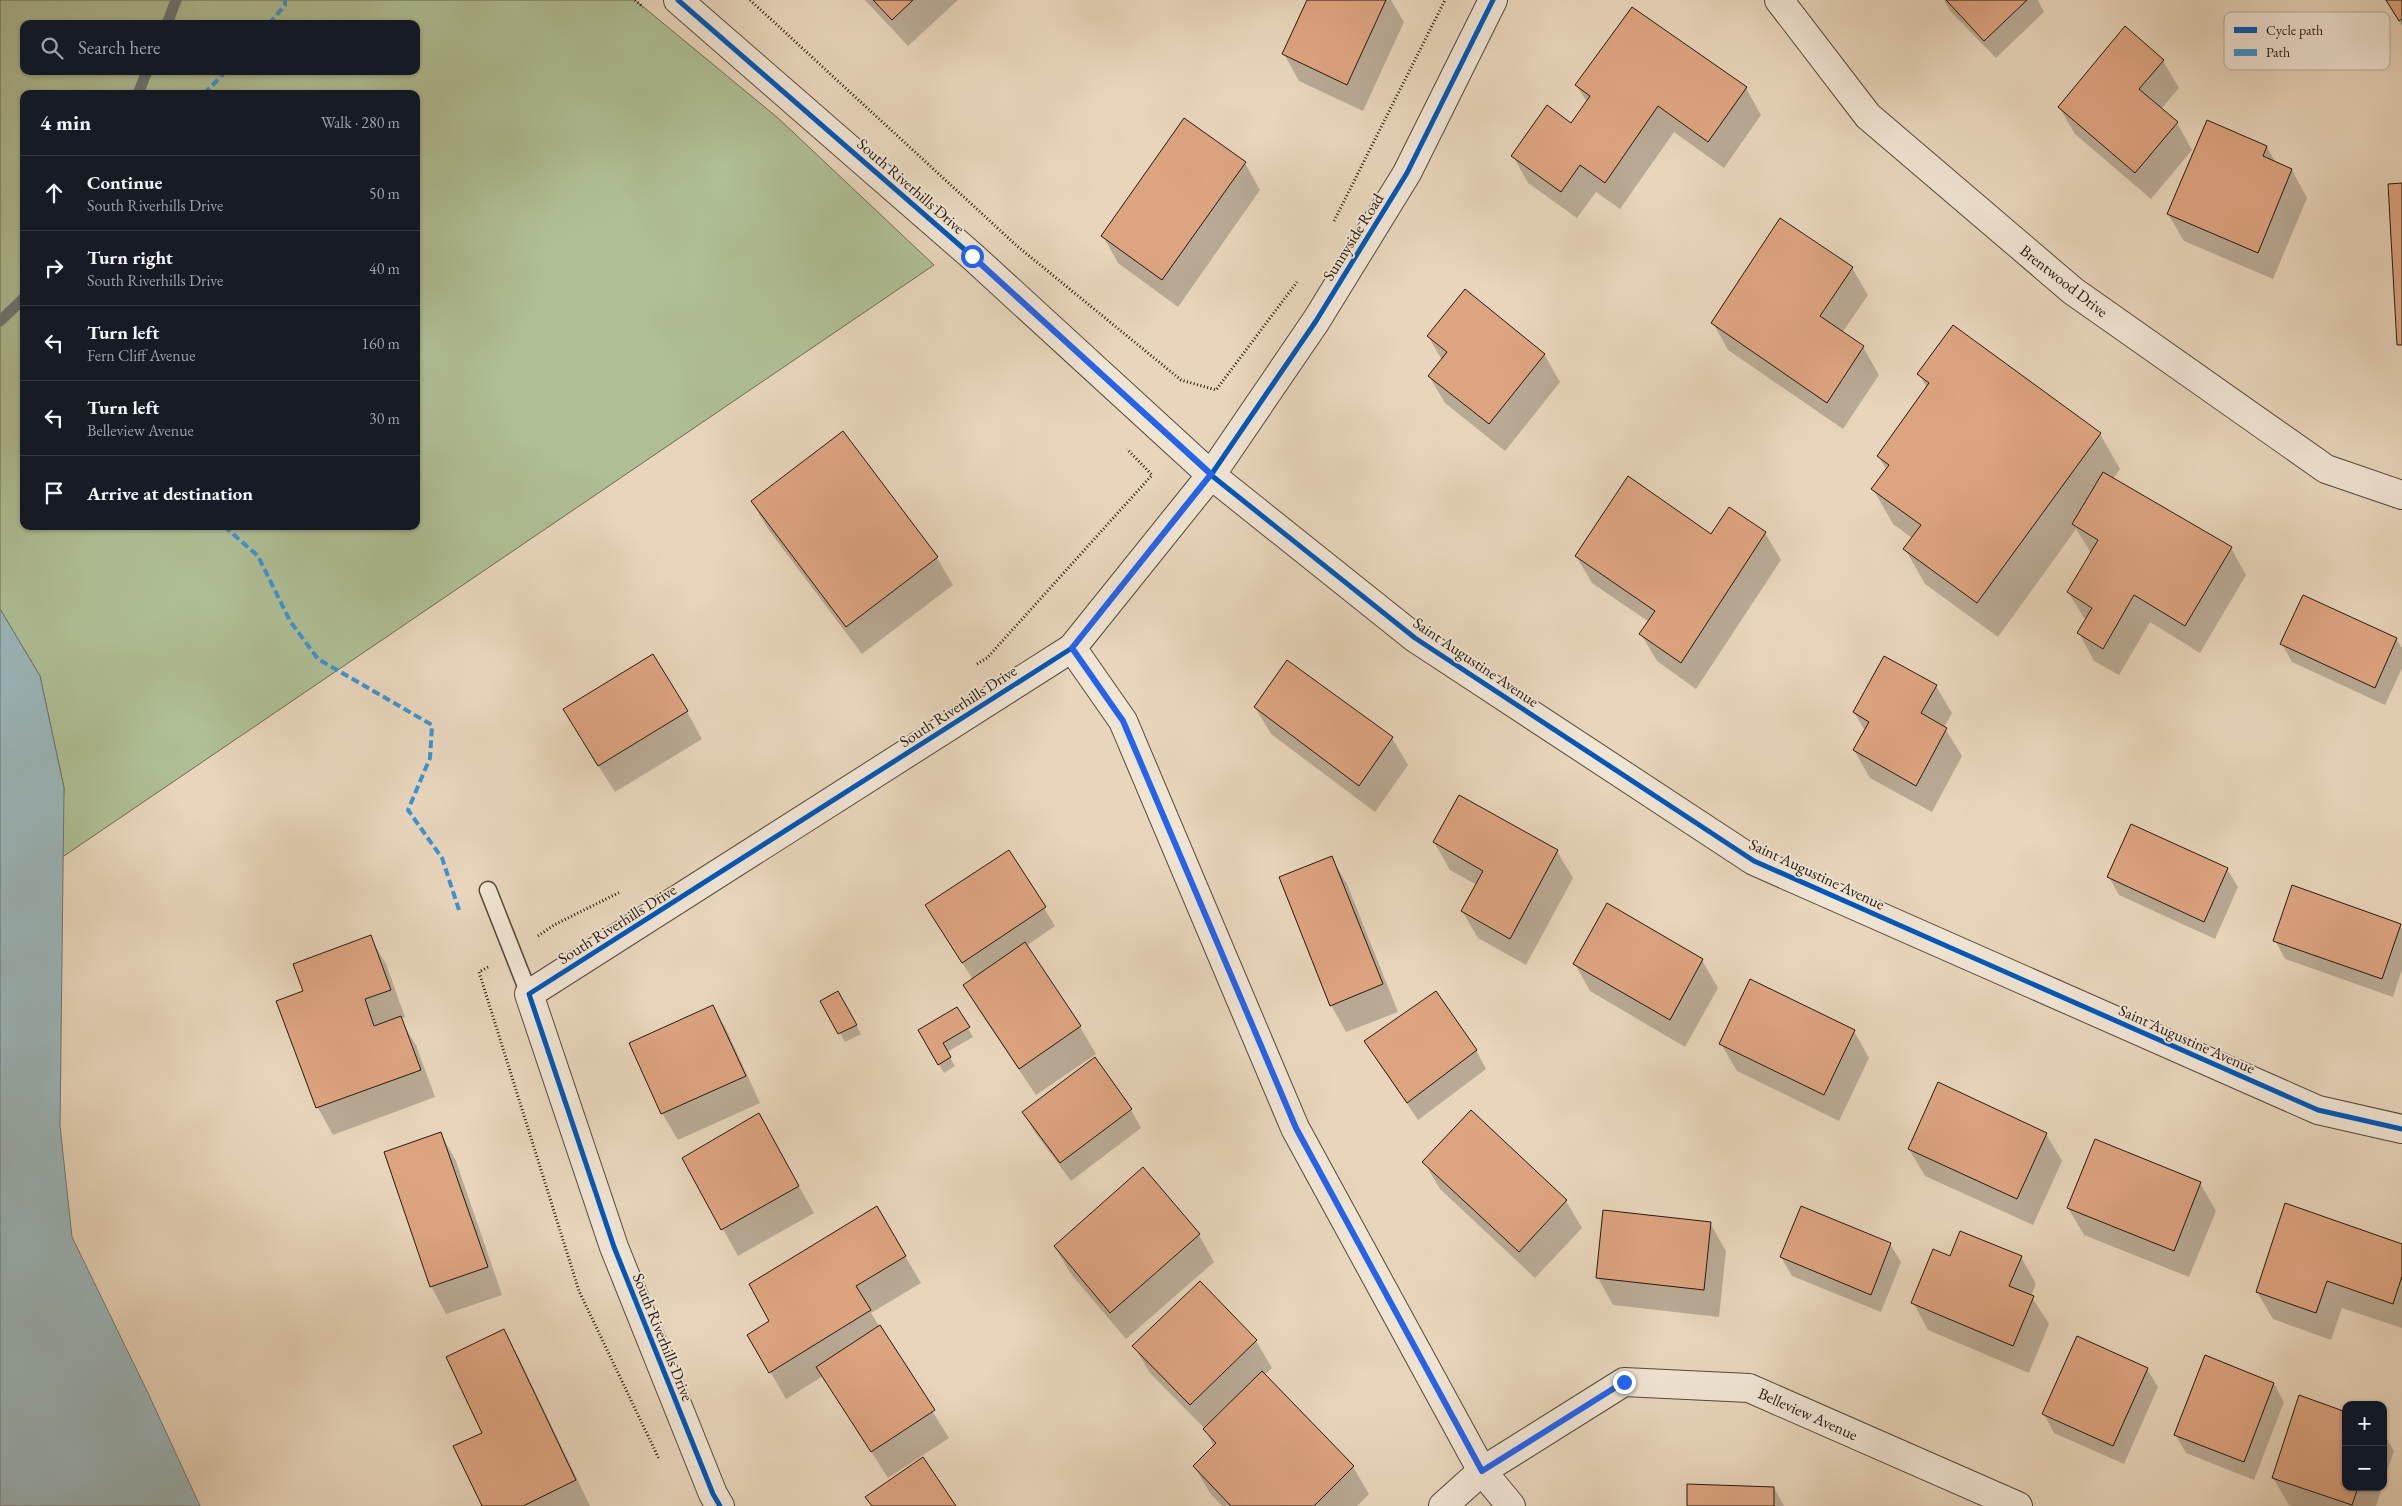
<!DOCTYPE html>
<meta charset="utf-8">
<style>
body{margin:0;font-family:"EB Garamond",serif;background:#242831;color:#f1f3f6}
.controls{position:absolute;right:15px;bottom:15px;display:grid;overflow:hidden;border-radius:10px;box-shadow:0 1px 4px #0004}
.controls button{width:45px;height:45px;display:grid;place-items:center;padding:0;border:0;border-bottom:1px solid #363941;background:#171b24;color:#f1f3f6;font:25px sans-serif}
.stop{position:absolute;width:15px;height:15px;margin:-11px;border:4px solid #2563eb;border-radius:50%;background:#fff}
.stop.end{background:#2563eb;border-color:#fff;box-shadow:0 1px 5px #0008}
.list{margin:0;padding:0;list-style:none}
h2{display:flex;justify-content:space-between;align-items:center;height:65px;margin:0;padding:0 20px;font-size:21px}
h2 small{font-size:16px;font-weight:400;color:#9ea1a6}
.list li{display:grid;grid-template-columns:32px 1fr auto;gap:15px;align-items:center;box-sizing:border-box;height:75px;padding:0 20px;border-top:1px solid #363941}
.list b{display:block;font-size:19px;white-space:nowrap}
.list p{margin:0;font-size:16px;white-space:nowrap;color:#9ea1a6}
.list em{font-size:16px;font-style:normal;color:#9ea1a6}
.icon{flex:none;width:28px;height:28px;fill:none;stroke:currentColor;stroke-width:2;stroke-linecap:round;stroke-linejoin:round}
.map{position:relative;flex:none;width:2402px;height:1506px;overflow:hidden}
.search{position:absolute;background:#171b24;box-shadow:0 1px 4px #0004;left:20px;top:20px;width:400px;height:55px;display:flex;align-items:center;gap:12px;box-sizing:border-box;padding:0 18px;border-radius:10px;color:#9ea1a6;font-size:19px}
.panel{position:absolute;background:#171b24;box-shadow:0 1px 4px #0004;left:20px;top:90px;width:400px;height:440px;border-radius:10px}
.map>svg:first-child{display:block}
</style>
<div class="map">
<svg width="2402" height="1506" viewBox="0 0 2402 1506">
<rect width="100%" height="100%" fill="#e8d5bb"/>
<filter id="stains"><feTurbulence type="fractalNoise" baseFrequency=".004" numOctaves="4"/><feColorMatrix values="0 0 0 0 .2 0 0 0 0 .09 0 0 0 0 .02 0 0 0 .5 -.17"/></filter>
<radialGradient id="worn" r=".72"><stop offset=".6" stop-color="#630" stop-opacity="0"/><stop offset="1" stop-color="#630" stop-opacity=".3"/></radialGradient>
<path fill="#afbe95" stroke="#6a6b52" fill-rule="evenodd" d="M0 0H635L778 118 934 265 61 858 64 788 40 676 0 609ZM24 24H416V71H24ZM24 94H416V526H24Z"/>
<path fill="#9bb6ba" stroke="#6c7775" d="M0 609 40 676 64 788 60 1126 72 1237 148 1393 200 1506H0Z"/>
<g fill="#0003">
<path d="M865 0H958L908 46Z"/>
<path d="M1308 0H1391L1404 22 1363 111 1299 81 1284 54Z"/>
<path d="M1944 0H2038L2044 12 1996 58 1950 11Z"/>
<path d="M2385 0H2402V26Z"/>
<path d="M2125 28 2163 61 2179 88 2161 109 2177 123 2192 150 2151 199 2075 134 2059 107Z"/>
<path d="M1576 85 1746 88 1761 115 1724 168 1674 132 1620 209 1596 192 1577 218 1528 183 1513 156 1571 125 1587 102Z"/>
<path d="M2267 147 2276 163 2292 170 2307 198 2273 279 2184 241 2168 214Z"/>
<path d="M1245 163 1260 190 1178 307 1118 263 1103 236Z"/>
<path d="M1852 268 1868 295 1842 333 1863 347 1879 375 1843 429 1728 350 1713 323Z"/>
<path d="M1428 336 1544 354 1560 382 1505 451 1445 403 1429 376 1442 360Z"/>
<path d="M1919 374 2100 434 2120 469 2113 479 2231 548 2246 575 2200 653 2150 622 2119 675 2094 661 2079 633 2086 621 2068 592 2091 553 2076 529 1998 637 1925 584 1905 549 1912 538 1893 524 1873 489 1887 470 1878 456 1927 388Z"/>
<path d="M752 502 937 558 953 585 862 654 768 529Z"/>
<path d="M1730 508 1765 533 1781 560 1696 689 1657 661 1641 634 1649 622 1592 583 1576 556 1711 536Z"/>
<path d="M2396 639 2402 648V668L2385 705 2292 662 2282 644Z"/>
<path d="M1288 662 1392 738 1408 765 1375 812 1271 734 1255 707Z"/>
<path d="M1936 686 1952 713 1944 727 1962 756 1932 812 1870 778 1854 750 1865 731 1854 712Z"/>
<path d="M687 712 702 739 615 792 580 737Z"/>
<path d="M1434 842 1557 851 1573 878 1526 965 1478 938 1462 911 1477 885 1450 870Z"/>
<path d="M1009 851 1055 926 1026 946 1080 1027 1096 1054 1036 1095 980 1012 964 985 973 980 938 924Z"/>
<path d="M1331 857 1347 884 1398 1012 1346 1032 1331 1005Z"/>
<path d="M2227 869 2238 887 2215 939 2119 895 2109 877Z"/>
<path d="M2400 925 2402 928V969L2393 997 2285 959 2275 940Z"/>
<path d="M370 937 386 964 405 1017 400 1019 416 1045 435 1097 333 1135 318 1108 278 1001 304 992Z"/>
<path d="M1702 960 1718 988 1685 1047 1590 991 1575 964Z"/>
<path d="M838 993 861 1034 845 1042 822 1001Z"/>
<path d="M713 1006 728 1033 760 1103 678 1140 662 1113Z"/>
<path d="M957 1009 973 1037 947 1052 955 1066 944 1073 931 1052Z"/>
<path d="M1854 1031 1869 1058 1839 1121 1737 1071 1721 1044Z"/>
<path d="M1476 1050 1486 1069 1418 1120 1377 1059Z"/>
<path d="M1131 1110 1141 1128 1071 1181 1034 1131 1024 1113Z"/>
<path d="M441 1134 456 1161 502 1295 446 1314 431 1286Z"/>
<path d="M2046 1134 2062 1161 2033 1225 1925 1176 1909 1149Z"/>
<path d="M2095 1141 2200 1183 2216 1211 2189 1277 2084 1235 2068 1208Z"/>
<path d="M774 1142 814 1213 738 1256 684 1159Z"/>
<path d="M1424 1162 1566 1201 1582 1228 1535 1278 1440 1189Z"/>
<path d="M1710 1223 1726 1251 1719 1317 1613 1305 1598 1278Z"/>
<path d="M1199 1235 1214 1262 1126 1339 1071 1274 1055 1247Z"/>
<path d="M1890 1244 1901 1262 1881 1312 1792 1276 1781 1257Z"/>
<path d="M2402 1245V1328L2342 1308 2331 1340 2273 1319 2257 1292Z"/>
<path d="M905 1256 921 1283 871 1313 949 1438 888 1478 823 1376 786 1399 749 1335Z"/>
<path d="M2021 1257 2036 1284 2031 1296 2049 1324 2029 1373 1928 1330 1913 1302 1950 1258Z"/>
<path d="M503 1331 519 1358 590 1506H484Z"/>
<path d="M1256 1341 1272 1368 1264 1375 1353 1467 1369 1494 1357 1506H1222L1210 1493 1194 1466 1214 1447 1205 1429 1150 1373 1134 1346Z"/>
<path d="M2147 1369 2158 1387 2124 1464 2054 1433 2044 1414Z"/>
<path d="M2274 1384 2284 1402 2254 1480 2186 1453 2175 1434Z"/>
<path d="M2383 1433 2394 1451 2383 1483Z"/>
<path d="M2273 1478 2346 1487H2382L2376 1506H2293L2289 1505Z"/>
<path d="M1774 1488 1784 1506H1688Z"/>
</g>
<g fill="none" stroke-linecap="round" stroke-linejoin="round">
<g stroke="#6c7775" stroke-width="11">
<path d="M167 24 176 0"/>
<path d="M138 94 147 71"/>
<path d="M0 321 24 298"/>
</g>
</g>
<g fill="#dda480" stroke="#25180e">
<path d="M873 0H913L892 20Z"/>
<path d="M1307 0H1386L1347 85 1282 54Z"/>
<path d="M1946 0H2027L1984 41Z"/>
<path d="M2386 0H2402V19L2399 21Z"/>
<path d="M1632 7 1747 87 1708 142 1658 106 1605 183 1580 165 1561 192 1511 156 1547 105 1571 123 1590 96 1575 85Z"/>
<path d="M2125 26 2164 60 2139 89 2178 122 2135 173 2058 107Z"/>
<path d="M1184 118 1246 162 1162 280 1101 236Z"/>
<path d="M2207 120 2267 146 2263 156 2292 169 2258 253 2167 214Z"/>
<path d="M2402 183V345H2397L2388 184Z"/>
<path d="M1780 218 1853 267 1820 316 1864 346 1827 403 1711 323Z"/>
<path d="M1465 289 1545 354 1489 424 1428 376 1447 352 1427 336Z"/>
<path d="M1953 325 2101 433 1977 603 1903 549 1921 525 1871 489 1889 465 1877 456 1929 383 1917 374Z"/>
<path d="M843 431 938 557 846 627 751 501Z"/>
<path d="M2103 472 2232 547 2185 626 2134 595 2103 649 2077 633 2092 608 2067 592 2098 540 2072 524Z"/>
<path d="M1628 476 1711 534 1729 507 1766 532 1681 663 1639 634 1655 611 1575 556Z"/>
<path d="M2303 595 2397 638 2375 688 2280 644Z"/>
<path d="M653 654 688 711 598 766 563 709Z"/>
<path d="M1884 656 1937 685 1921 713 1947 728 1916 786 1853 750 1869 722 1853 712Z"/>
<path d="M1287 660 1393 737 1359 786 1254 707Z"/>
<path d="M1459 795 1558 850 1510 939 1461 911 1483 871 1433 842Z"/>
<path d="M2131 824 2228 868 2204 922 2107 877Z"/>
<path d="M1009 850 1046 907 962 963 925 905Z"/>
<path d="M1332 856 1383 984 1330 1006 1279 877Z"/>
<path d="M2292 885 2401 924 2382 979 2273 941Z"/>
<path d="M1607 903 1703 959 1670 1020 1573 964Z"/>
<path d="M371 935 391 990 365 999 374 1026 401 1016 421 1070 316 1108 276 1001 303 991 293 964Z"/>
<path d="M1025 942 1081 1026 1019 1069 963 985Z"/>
<path d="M1750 979 1855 1030 1824 1095 1719 1044Z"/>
<path d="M838 991 857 1025 838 1034 820 1001Z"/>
<path d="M1436 991 1477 1050 1407 1103 1364 1041Z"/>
<path d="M713 1005 746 1076 661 1114 629 1043Z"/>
<path d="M957 1007 970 1027 943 1043 951 1057 938 1065 918 1030Z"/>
<path d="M1095 1057 1132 1109 1060 1163 1022 1112Z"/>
<path d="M1938 1082 2047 1133 2017 1199 1908 1149Z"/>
<path d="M1471 1110 1567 1200 1519 1252 1422 1162Z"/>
<path d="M759 1113 799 1186 721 1230 682 1158Z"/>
<path d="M441 1132 488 1267 430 1287 384 1152Z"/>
<path d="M2095 1139 2201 1182 2174 1251 2067 1208Z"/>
<path d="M1143 1167 1200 1234 1110 1313 1054 1246Z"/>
<path d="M2285 1203 2402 1244V1276L2393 1304 2327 1281 2316 1313 2256 1292Z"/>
<path d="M877 1206 906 1256 856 1286 871 1310 769 1373 747 1335 769 1321 749 1284Z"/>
<path d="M1801 1206 1891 1243 1871 1295 1780 1257Z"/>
<path d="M1603 1210 1711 1222 1704 1290 1596 1278Z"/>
<path d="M1960 1231 2022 1256 2009 1286 2034 1296 2013 1346 1911 1303 1933 1249 1950 1256Z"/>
<path d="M1200 1281 1257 1340 1190 1405 1132 1346Z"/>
<path d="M880 1325 935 1410 871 1452 816 1367Z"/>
<path d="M504 1329 576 1480 523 1506H482L453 1446 482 1433 446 1357Z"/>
<path d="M2077 1336 2148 1368 2113 1446 2042 1414Z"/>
<path d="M2205 1355 2274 1383 2244 1462 2174 1435Z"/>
<path d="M1262 1371 1354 1466 1314 1506H1231L1193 1466 1216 1443 1203 1429Z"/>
<path d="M2299 1395 2346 1412V1487H2358L2352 1505 2272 1478Z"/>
<path d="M923 1457 956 1506H872L865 1497Z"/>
<path d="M1687 1484 1774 1487V1506H1687Z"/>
</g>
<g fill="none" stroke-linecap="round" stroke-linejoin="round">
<g stroke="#564739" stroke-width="19">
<path id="service" d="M488 890 529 994"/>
</g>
<g stroke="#564739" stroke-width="30">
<g id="minor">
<path d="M678 0 972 256 1211 475 1415 638 1754 861 2318 1110 2402 1129"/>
<path d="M1779 0 1868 116 2073 291 2326 469 2402 495"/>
<path d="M1072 648 1123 721 1295 1128 1482 1471 1511 1506"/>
<path d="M720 1506 713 1494 614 1247 529 994 1072 648 1211 475 1316 321 1407 173 1493 0"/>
<path d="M1443 1506 1482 1471 1624 1382 1749 1388 2018 1506"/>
</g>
</g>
<g stroke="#25180e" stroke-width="3" stroke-dasharray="1 2.5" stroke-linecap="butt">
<path d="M635 0 643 7"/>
<path d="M750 0 1017 246 1181 380 1216 390 1297 282"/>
<path d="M1334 221 1445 0"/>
<path d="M977 664 987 658 1152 475 1127 449"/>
<path d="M538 936 554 925 620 892"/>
<path d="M488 967 479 972 579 1291 659 1459"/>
</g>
<use href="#service" stroke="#f0e4d3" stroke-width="16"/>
<use href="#minor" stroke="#f0e4d3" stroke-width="28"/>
<g stroke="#3b93d2" stroke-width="4" stroke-dasharray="8 4" stroke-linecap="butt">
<path d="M269 24 285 5V0"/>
<path d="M204 94 226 71"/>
<path d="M224 526 258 556 290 621 318 659 432 725 430 758 408 810 442 858 459 910"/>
</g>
<g stroke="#f0e4d3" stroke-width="8">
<g id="cycleway">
<path d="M678 0 972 256 1211 475 1415 638 1754 861 2318 1110 2402 1129"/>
<path d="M720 1506 713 1494 614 1247 529 994 1072 648 1211 475 1316 321 1407 173 1493 0"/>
</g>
</g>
<use href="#cycleway" stroke="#0057b8" stroke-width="5"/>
</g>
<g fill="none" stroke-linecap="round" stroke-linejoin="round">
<path stroke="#2563eb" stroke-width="6" d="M972 256 1211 474 1072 648 1123 721 1296 1128 1482 1471 1624 1382"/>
</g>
<g text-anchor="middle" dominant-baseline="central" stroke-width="4" stroke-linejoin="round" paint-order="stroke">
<g font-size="16" fill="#25180e" stroke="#f0e4d3">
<text transform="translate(911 186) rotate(41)">South Riverhills Drive</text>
<text transform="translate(1353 237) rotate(-58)">Sunnyside Road</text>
<text transform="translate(2064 281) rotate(38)">Brentwood Drive</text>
<text transform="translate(1476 662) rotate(34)">Saint Augustine Avenue</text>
<text transform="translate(958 706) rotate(-33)">South Riverhills Drive</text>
<text transform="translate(1817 874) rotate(25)">Saint Augustine Avenue</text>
<text transform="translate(617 924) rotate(-32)">South Riverhills Drive</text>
<text transform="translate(2187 1039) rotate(24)">Saint Augustine Avenue</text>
<text transform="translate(663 1337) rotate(68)">South Riverhills Drive</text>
<text transform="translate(1808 1414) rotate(24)">Belleview Avenue</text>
</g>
</g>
<rect x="2224" y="12" width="166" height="58" rx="8" fill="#f0e4d3" stroke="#b3a798" stroke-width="1"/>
<rect x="2234" y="27" width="23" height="6" fill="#0057b8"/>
<rect x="2234" y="49" width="23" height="7" fill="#3b93d2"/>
<g font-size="14" fill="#25180e">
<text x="2266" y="35">Cycle path</text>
<text x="2266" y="57">Path</text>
</g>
<rect width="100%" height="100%" filter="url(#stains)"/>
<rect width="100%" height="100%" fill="url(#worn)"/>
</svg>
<div class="controls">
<button>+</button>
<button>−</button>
</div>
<div class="stop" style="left:972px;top:256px"></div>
<div class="stop end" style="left:1624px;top:1382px"></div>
<div class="search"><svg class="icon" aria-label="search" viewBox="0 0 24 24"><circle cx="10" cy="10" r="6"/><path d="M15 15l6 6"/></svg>Search here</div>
<section class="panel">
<h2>4 min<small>Walk · 280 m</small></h2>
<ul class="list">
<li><svg class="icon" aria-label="ahead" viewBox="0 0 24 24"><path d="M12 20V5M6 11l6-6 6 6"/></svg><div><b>Continue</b><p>South Riverhills Drive</p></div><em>50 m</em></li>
<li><svg class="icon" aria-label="right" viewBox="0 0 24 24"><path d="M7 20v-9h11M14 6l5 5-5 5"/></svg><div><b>Turn right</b><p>South Riverhills Drive</p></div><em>40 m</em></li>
<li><svg class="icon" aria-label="left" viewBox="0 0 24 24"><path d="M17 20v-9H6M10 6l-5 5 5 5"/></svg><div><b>Turn left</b><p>Fern Cliff Avenue</p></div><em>160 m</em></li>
<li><svg class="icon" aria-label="left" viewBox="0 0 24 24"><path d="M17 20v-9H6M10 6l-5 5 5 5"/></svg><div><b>Turn left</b><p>Belleview Avenue</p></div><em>30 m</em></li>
<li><svg class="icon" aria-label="arrive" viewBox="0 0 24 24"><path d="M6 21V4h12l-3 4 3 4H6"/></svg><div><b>Arrive at destination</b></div></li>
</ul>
</section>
</div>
